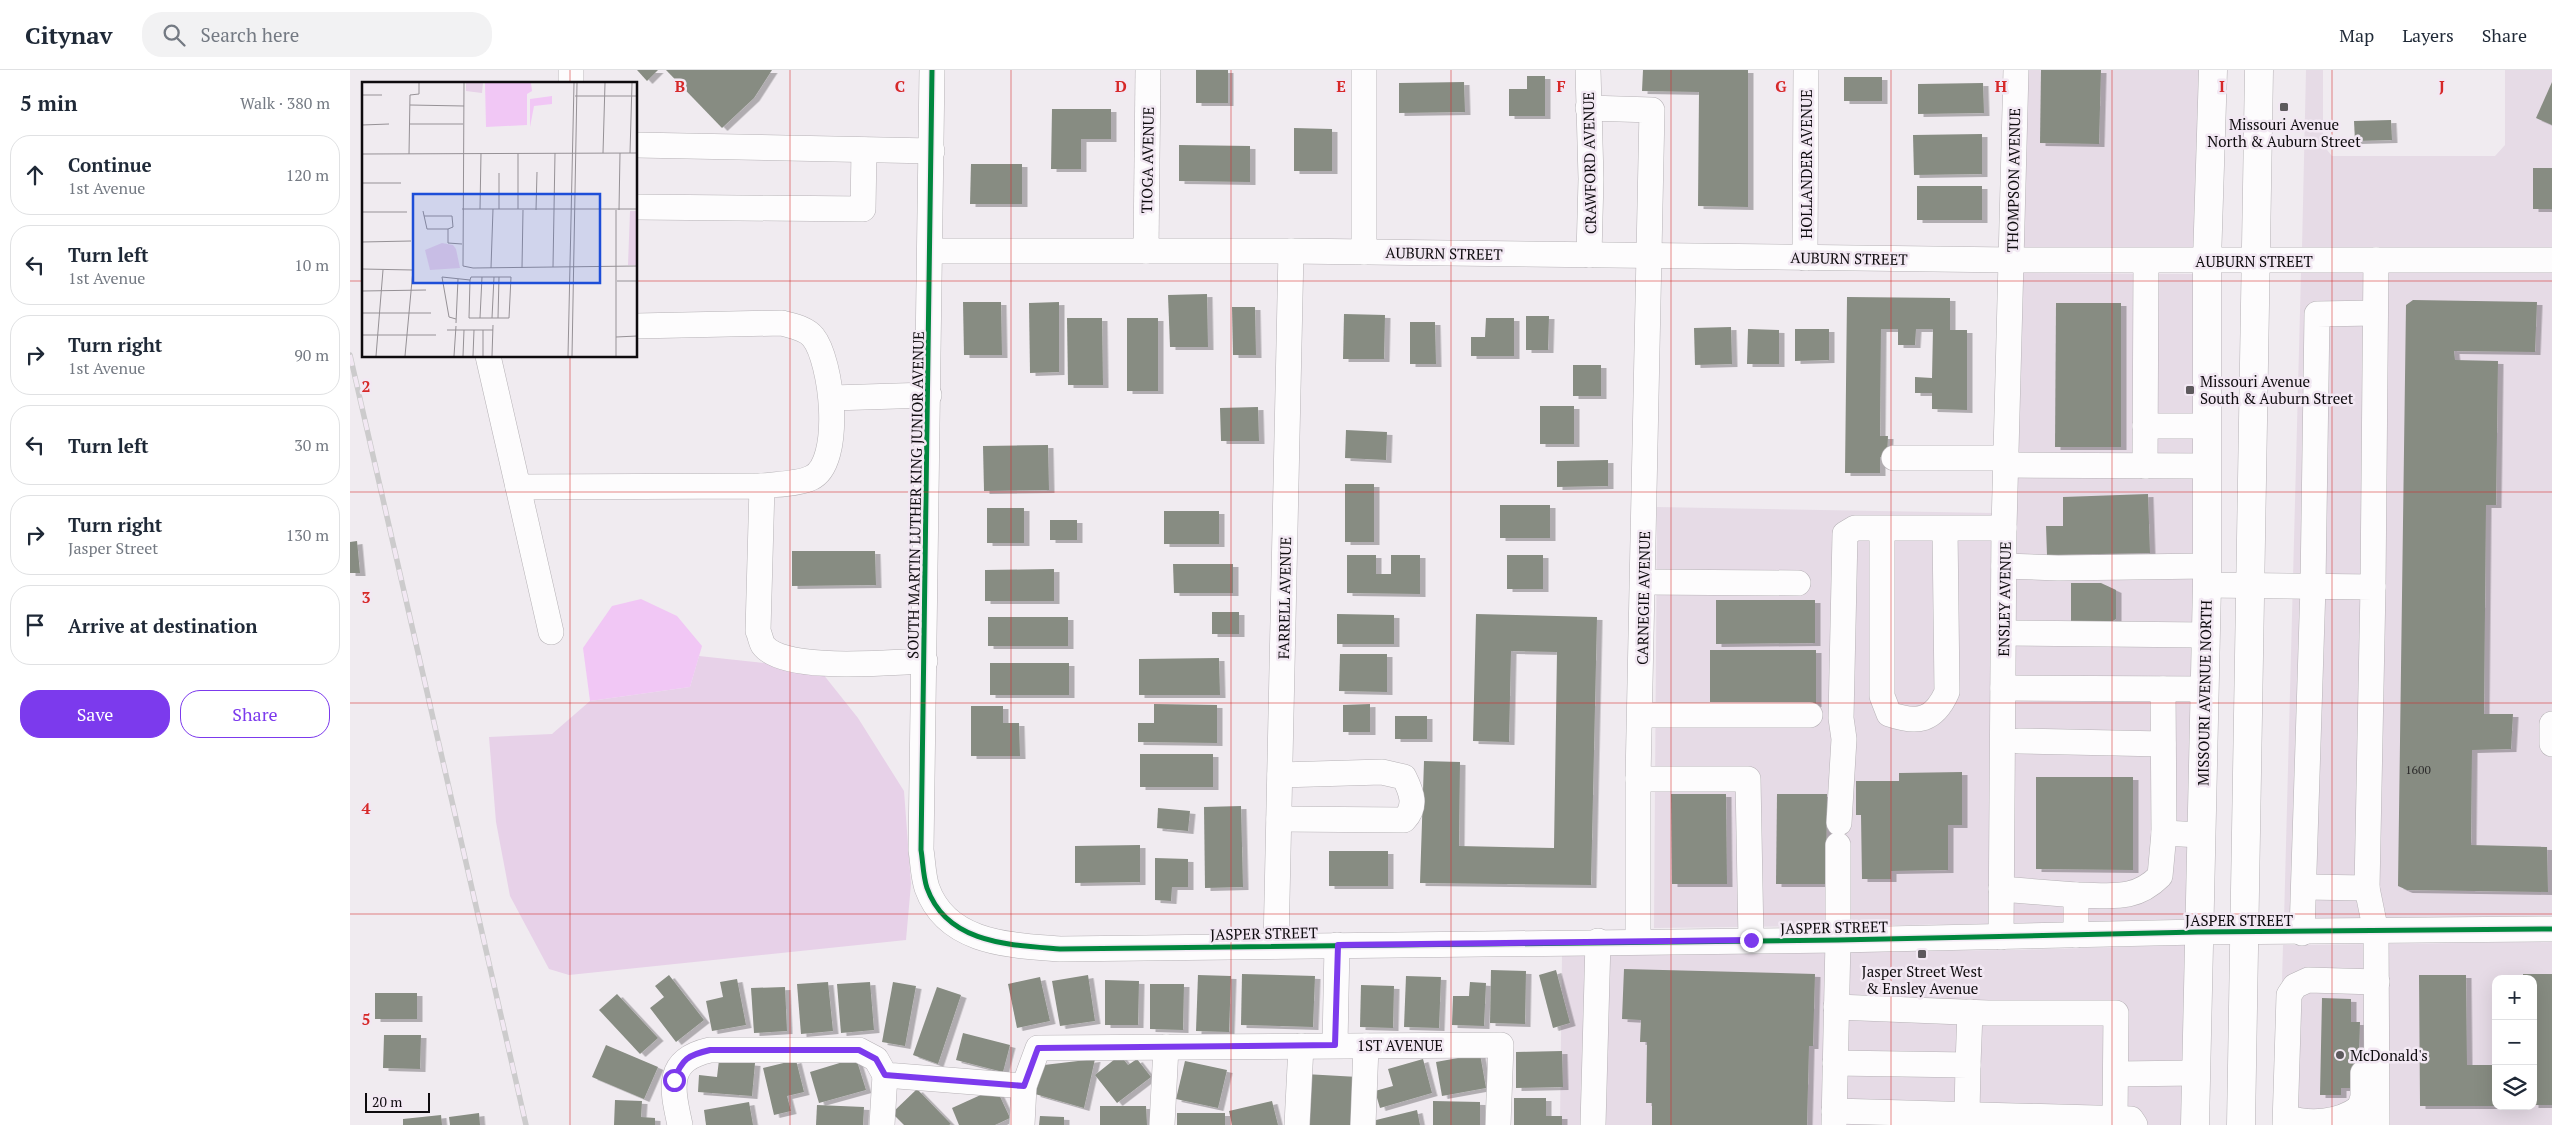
<!DOCTYPE html>
<meta charset="utf-8">
<style>
body{margin:0;font-family:"PT Serif",serif;background:#f2f2f3;color:#1f2937}
.controls{position:absolute;right:15px;bottom:15px;display:grid;overflow:hidden;border-radius:10px;box-shadow:0 5px 20px #0002}
.controls button{width:45px;height:45px;display:grid;place-items:center;padding:0;border:0;border-bottom:1px solid #e0e1e3;background:#fff;color:#1f2937;font:25px sans-serif}
.scale{position:absolute;left:15px;bottom:12px;width:65px;box-sizing:border-box;padding-left:5px;border:2px solid #0e0b0e;border-top:0;font-size:14px;line-height:18px;white-space:nowrap;color:#0e0b0e;-webkit-text-stroke:4px #f2e8f3;paint-order:stroke}
.stop{position:absolute;width:15px;height:15px;margin:-11px;border:4px solid #7c3aed;border-radius:50%;background:#fff}
.stop.end{background:#7c3aed;border-color:#fff;box-shadow:0 1px 5px #0008}
.list{margin:0;padding:0;list-style:none}
h2{display:flex;justify-content:space-between;align-items:center;height:65px;margin:0;padding:0 20px;font-size:21px}
h2 small{font-size:16px;font-weight:400;color:#747a83}
.list li{display:grid;grid-template-columns:32px 1fr auto;gap:15px;align-items:center;box-sizing:border-box;height:80px;margin:0 10px 10px;padding:0 10px;border:1px solid #e0e1e3;border-radius:20px}
.list b{display:block;font-size:19px;white-space:nowrap}
.list p{margin:0;font-size:16px;white-space:nowrap;color:#747a83}
.list em{font-size:16px;font-style:normal;color:#747a83}
.actions{display:flex;gap:10px;padding:15px 20px}
.actions a{flex:1;padding:11px 0;border:1px solid #7c3aed;border-radius:20px;text-align:center;font-size:18px;color:#7c3aed}
.actions .main{background:#7c3aed;color:#fff}
.icon{flex:none;width:28px;height:28px;fill:none;stroke:currentColor;stroke-width:2;stroke-linecap:round;stroke-linejoin:round}
.map{position:relative;flex:none;width:2202px;height:1055px;overflow:hidden}
header{display:flex;align-items:center;gap:30px;box-sizing:border-box;height:70px;padding:0 25px;background:#fff;border-bottom:1px solid #e0e1e3}
header strong{font-size:24px}
nav{display:flex;gap:28px;margin-inline-start:auto;font-size:18px}
.search{width:350px;height:45px;background:#f2f2f3;display:flex;align-items:center;gap:12px;box-sizing:border-box;padding:0 18px;border-radius:20px;color:#747a83;font-size:19px}
main{display:flex}
aside{flex:1;background:#fff}
.map>svg:first-child{display:block}
</style>
<header>
<strong>Citynav</strong>
<div class="search"><svg class="icon" aria-label="search" viewBox="0 0 24 24"><circle cx="10" cy="10" r="6"/><path d="M15 15l6 6"/></svg>Search here</div>
<nav><a>Map</a><a>Layers</a><a>Share</a></nav>
</header>
<main>
<aside>
<h2>5 min<small>Walk · 380 m</small></h2>
<ul class="list">
<li><svg class="icon" aria-label="ahead" viewBox="0 0 24 24"><path d="M12 20V5M6 11l6-6 6 6"/></svg><div><b>Continue</b><p>1st Avenue</p></div><em>120 m</em></li>
<li><svg class="icon" aria-label="left" viewBox="0 0 24 24"><path d="M17 20v-9H6M10 6l-5 5 5 5"/></svg><div><b>Turn left</b><p>1st Avenue</p></div><em>10 m</em></li>
<li><svg class="icon" aria-label="right" viewBox="0 0 24 24"><path d="M7 20v-9h11M14 6l5 5-5 5"/></svg><div><b>Turn right</b><p>1st Avenue</p></div><em>90 m</em></li>
<li><svg class="icon" aria-label="left" viewBox="0 0 24 24"><path d="M17 20v-9H6M10 6l-5 5 5 5"/></svg><div><b>Turn left</b></div><em>30 m</em></li>
<li><svg class="icon" aria-label="right" viewBox="0 0 24 24"><path d="M7 20v-9h11M14 6l5 5-5 5"/></svg><div><b>Turn right</b><p>Jasper Street</p></div><em>130 m</em></li>
<li><svg class="icon" aria-label="arrive" viewBox="0 0 24 24"><path d="M6 21V4h12l-3 4 3 4H6"/></svg><div><b>Arrive at destination</b></div></li>
</ul>
<div class="actions"><a class="main">Save</a><a>Share</a></div>
</aside>
<div class="map">
<svg width="2202" height="1055" viewBox="0 0 2202 1055">
<defs>
<filter id="shadow"><feDropShadow dx="5.5" dy="3" stdDeviation="0" flood-color="#0004"/></filter>
</defs>
<rect width="100%" height="100%" fill="#f0ebf0"/>
<g fill="#e6dbe6" fill-rule="evenodd">
<path d="M1677 0H1852L1846 178H1673Z"/>
<path d="M1956 0H1973V75L1982 86H2145L2155 75V0H2202V177L1952 178Z"/>
<path d="M2202 202V847L1934 850 1951 203Z"/>
<path d="M1672 203 1846 204V514L1837 849 1662 854 1666 458Z"/>
<path d="M1307 437 1644 443 1640 854 1304 858Z"/>
<path d="M2202 872V1055H1928L1933 875ZM2146 909H2183V1036H2146Z"/>
<path d="M1837 875 1834 1055H1210L1212 884 1661 880Z"/>
</g>
<path fill="#e7d1e8" d="M349 586 469 599 508 648 554 721 561 814 556 870 219 905 199 899 160 826 146 752 139 667 202 664 240 631 340 617Z"/>
<path fill="#f1c7f5" d="M291 529 327 546 352 576 340 617 240 631 233 578 262 536Z"/>
<g fill="#878c82" filter="url(#shadow)">
<path d="M287 0H308L297 11Z"/>
<path d="M316 0H422L404 28 372 58Z"/>
<rect x="846" y="0" width="32" height="33"/>
<path d="M1293 0H1398V137L1348 136 1349 22 1292 21Z"/>
<path d="M1691 0H1751L1749 74 1690 73Z"/>
<path d="M1177 6H1195V46H1159V19H1177Z"/>
<rect x="1494" y="7" width="38" height="24"/>
<path d="M1114 12 1115 42 1049 43V13Z"/>
<path d="M2202 12V55L2186 48Z"/>
<path d="M1633 13 1634 43 1568 44V14Z"/>
<path d="M702 39H761V69H731V99H701Z"/>
<path d="M2041 50 2042 70 2005 71 2004 51Z"/>
<path d="M944 58 982 59V101H944Z"/>
<path d="M1632 64V104L1564 105 1563 65Z"/>
<path d="M829 75 900 76V112L829 111Z"/>
<path d="M621 94H672V134H620Z"/>
<rect x="2183" y="98" width="19" height="41"/>
<rect x="1567" y="116" width="65" height="34"/>
<path d="M857 224 858 277H820L818 225Z"/>
<path d="M1497 227 1600 228V260H1617V340L1582 339V323H1565V307L1582 308 1583 259H1566L1565 275H1548V259H1531L1530 366H1538L1537 387H1530V403H1495Z"/>
<path d="M2063 230 2187 232 2185 282 2104 281 2105 290 2148 291 2146 435H2136L2134 644H2163L2161 679 2122 680 2121 775 2197 777 2198 822 2057 820 2048 816 2056 235Z"/>
<path d="M613 232H651L652 285H614Z"/>
<path d="M709 232V302L680 303 679 233Z"/>
<path d="M1706 233H1771V377H1705Z"/>
<path d="M882 237H905L906 285H883Z"/>
<path d="M994 244 1035 245 1034 289H993Z"/>
<path d="M1176 246H1199L1198 280H1176Z"/>
<path d="M717 248H752L753 315H718Z"/>
<rect x="777" y="248" width="31" height="73"/>
<path d="M1136 248H1164V286H1121V267H1135Z"/>
<path d="M1060 252H1085L1086 294H1060Z"/>
<path d="M1381 257 1382 294 1345 295 1344 258Z"/>
<path d="M1398 259 1429 260V294H1397Z"/>
<path d="M1445 259H1479V290L1445 291Z"/>
<rect x="1223" y="295" width="28" height="31"/>
<rect x="1190" y="336" width="34" height="38"/>
<path d="M908 337 909 371H871L870 338Z"/>
<path d="M996 360 1037 362 1036 390 995 388Z"/>
<path d="M698 375 699 420 634 421 633 376Z"/>
<path d="M1258 390V416L1207 417V391Z"/>
<rect x="995" y="414" width="29" height="58"/>
<path d="M1798 424 1800 483 1697 485 1696 456H1713V427Z"/>
<rect x="1150" y="435" width="50" height="33"/>
<rect x="637" y="438" width="37" height="35"/>
<rect x="814" y="441" width="55" height="33"/>
<rect x="700" y="450" width="27" height="20"/>
<path d="M7 471 10 503H0V472Z"/>
<path d="M442 481H525L526 515 442 516Z"/>
<path d="M997 485H1026V504H1041V485H1070V524L997 523Z"/>
<rect x="1157" y="485" width="36" height="34"/>
<path d="M823 494H883V523H824Z"/>
<path d="M704 499V531H635V500Z"/>
<path d="M1721 513H1751L1766 520V549L1756 555H1721Z"/>
<path d="M1366 530H1465V573L1366 574Z"/>
<rect x="862" y="542" width="27" height="22"/>
<path d="M987 544 1044 545V574H987Z"/>
<path d="M1126 544 1247 547 1241 815 1070 813 1074 691 1110 692 1109 776 1204 778 1207 582 1161 581 1159 672 1123 671Z"/>
<rect x="638" y="547" width="80" height="29"/>
<rect x="1360" y="580" width="106" height="54"/>
<path d="M990 584H1037V622L989 621Z"/>
<path d="M869 588 870 625H789V589Z"/>
<rect x="640" y="593" width="79" height="32"/>
<path d="M804 634 867 635V673L788 672V653H804Z"/>
<path d="M1020 634V662H993V635Z"/>
<path d="M621 636H653V653H669L670 686H621Z"/>
<rect x="1045" y="646" width="32" height="23"/>
<rect x="790" y="684" width="73" height="33"/>
<path d="M1612 702V755H1598V800L1541 801V809H1512L1511 745H1506V711H1549V703Z"/>
<path d="M1686 707H1783V800L1686 799Z"/>
<path d="M1321 724H1376L1377 814H1322Z"/>
<path d="M1427 724H1477L1476 814H1426Z"/>
<path d="M891 736 893 817 855 818 854 737Z"/>
<path d="M808 738 840 741 838 761 807 758Z"/>
<path d="M790 775V812L725 813V776Z"/>
<rect x="979" y="781" width="59" height="35"/>
<path d="M805 788 838 789V817H822L821 831 805 830Z"/>
<path d="M1274 899 1465 904 1463 976H1459L1457 1055H1302V1033H1296L1297 972H1290L1291 950 1272 949Z"/>
<path d="M1141 900 1176 901 1175 954 1140 953Z"/>
<path d="M1206 900 1220 953 1203 958 1189 905Z"/>
<path d="M892 904 965 906 963 957 891 955Z"/>
<path d="M2173 904H2202V1035H2183V909H2173Z"/>
<path d="M319 905 354 950 326 972 300 938 314 927 305 916Z"/>
<path d="M738 905 745 951 710 956 702 911Z"/>
<path d="M848 905 881 906 879 962 846 961Z"/>
<path d="M2069 905H2116L2117 995H2146V1036H2070Z"/>
<path d="M1056 906 1091 907 1089 958 1054 957Z"/>
<path d="M690 907 700 951 667 958 658 914Z"/>
<path d="M387 909 396 955 362 961 356 931 373 927 370 912Z"/>
<path d="M755 910 789 911 788 955H755Z"/>
<path d="M478 912 483 961 451 964 447 914Z"/>
<path d="M520 912 524 960 491 963 487 914Z"/>
<path d="M543 912 566 916 555 976 532 972Z"/>
<path d="M1120 912 1136 913 1134 956 1102 955 1103 926H1119Z"/>
<path d="M800 914H834L833 960 800 959Z"/>
<path d="M1011 915 1044 916 1043 958 1010 957Z"/>
<path d="M435 917 437 961 404 963 401 918Z"/>
<path d="M587 917 611 925 588 994 563 985Z"/>
<rect x="25" y="923" width="42" height="26"/>
<path d="M267 924 308 968 290 984 249 940Z"/>
<path d="M1972 928 2001 929V952H2010L2008 1018H1991V1025H1970Z"/>
<path d="M613 963 660 975 653 1002 606 990Z"/>
<path d="M34 965H71L70 999 33 998Z"/>
<path d="M256 975 308 997 294 1029 242 1007Z"/>
<path d="M1212 981 1213 1017 1166 1018V982Z"/>
<path d="M1130 984 1136 1018 1092 1026 1086 992Z"/>
<path d="M770 985 778 995 787 989 801 1007 767 1033 745 1005Z"/>
<path d="M506 988 516 1020 469 1033 460 1002Z"/>
<path d="M745 989 734 1038 685 1024 694 995Z"/>
<path d="M1073 989 1082 1023 1030 1038 1025 1021 1043 1016 1038 999Z"/>
<path d="M369 990 405 993 402 1026 348 1022 349 1005 367 1007Z"/>
<path d="M446 990 454 1022 437 1026 441 1041 424 1045 413 998Z"/>
<path d="M835 991 877 1000 868 1038 826 1029Z"/>
<path d="M955 1004 1008 1007 1006 1055H952Z"/>
<path d="M646 1018 660 1048 645 1055H609L602 1038Z"/>
<path d="M567 1019 601 1054 599 1055H554L542 1043Z"/>
<path d="M1164 1028H1196V1046H1212V1055H1164Z"/>
<path d="M265 1030 292 1031 291 1047 305 1048V1055H264Z"/>
<path d="M922 1031 928 1055H882L879 1041Z"/>
<path d="M1083 1031 1130 1032V1055H1083Z"/>
<path d="M399 1032 403 1055H356L354 1040Z"/>
<path d="M467 1035 514 1037 513 1055H466Z"/>
<path d="M750 1036H796L797 1055H750Z"/>
<path d="M1067 1040 1070 1055H1023L1022 1051Z"/>
<path d="M129 1043 130 1055H100L99 1047Z"/>
<rect x="827" y="1043" width="48" height="12"/>
<path d="M91 1045 92 1055H53V1049Z"/>
<path d="M690 1046 714 1047V1055H689Z"/>
</g>
<g fill="none" stroke-linecap="round" stroke-linejoin="round">
<g stroke="#b6b2b6" stroke-width="26">
<g id="minor">
<path d="M582 0 571 780C573 792 573 806 577 818 597 874 660 875 710 879L1488 870 1848 862 2202 859"/>
<path d="M1238 0 1241 109 1239 185"/>
<path d="M221 14V0"/>
<path d="M1238 38 1302 40 1288 709V871"/>
<path d="M286 75 582 81"/>
<path d="M286 137 513 139 514 80"/>
<path d="M581 181H941L1661 190H2202"/>
<path d="M796 181 798 0"/>
<path d="M1014 182V0"/>
<path d="M1455 188 1456 0"/>
<path d="M286 256 432 253C442 256 456 258 463 267 482 290 494 393 461 408 448 414 427 414 412 416"/>
<path d="M138 286 168 417 412 416 408 561C410 565 411 572 413 575 433 603 541 592 575 591"/>
<path d="M482 328 579 325"/>
<path d="M1795 356H1857"/>
<path d="M1544 388H1656"/>
<path d="M1656 395 1857 396"/>
<path d="M1795 396 1796 191"/>
<path d="M168 417 201 562"/>
<path d="M1532 459V626L1539 644C1568 654 1584 651 1597 622L1595 459"/>
<path d="M1654 496 1708 498 1857 496"/>
<path d="M1293 512 1448 513"/>
<path d="M1857 515 2023 517 2017 818 2026 862 2027 1055"/>
<path d="M2023 517 2026 190"/>
<path d="M1654 563 1855 565"/>
<path d="M1653 618 1854 619"/>
<path d="M1290 645H1460"/>
<path d="M2202 654V674"/>
<path d="M1669 671 1813 674"/>
<path d="M1288 709H1398L1401 870"/>
<path d="M929 749 1054 750C1067 736 1062 723 1054 707L1032 702 930 705"/>
<path d="M1489 753 1494 669 1491 648 1495 464 1505 458H1654"/>
<path d="M1814 763 1850 765"/>
<path d="M1955 817 2017 818"/>
<path d="M1651 819 1726 825"/>
<path d="M1952 863 1963 516 1967 244 2025 243"/>
<path d="M1726 865V825C1760 825 1784 832 1810 806L1814 763 1813 619"/>
<path d="M1651 867 1654 458 1666 0"/>
<path d="M926 876 941 181"/>
<path d="M1486 937 1638 943H1766L1765 1049"/>
<path d="M985 975 987 875"/>
<path d="M1485 993 1618 995 1617 1045"/>
<path d="M1618 995 1620 942"/>
<path d="M1767 1004 1846 1003"/>
<path d="M1484 1041 1781 1049 1785 1055"/>
<path d="M1936 1047C1959 1055 1989 1053 2009 1038"/>
<path d="M330 1055C322 1018 315 990 360 980H509L526 989 535 1005 674 1016"/>
<path d="M532 1055 535 1005"/>
<path d="M672 1055 674 1016 688 978 1151 975 1148 1055"/>
<path d="M812 1055 816 977"/>
<path d="M947 1055 951 976"/>
<path d="M1013 1055 1016 976"/>
<path d="M1243 1055 1248 871"/>
<path d="M1484 1055 1488 870V775"/>
<path d="M1935 1055 1939 925 1945 916 1958 910 2027 912"/>
<path d="M2004 1055 2013 1027V1003"/>
</g>
</g>
<g stroke="#b6b2b6" stroke-width="29">
<g id="major">
<path d="M1845 1055 1857 515V191L1863 0"/>
<path d="M1891 1055 1909 0"/>
</g>
</g>
<use href="#minor" stroke="#fdfcfd" stroke-width="25"/>
<use href="#major" stroke="#fdfcfd" stroke-width="28"/>
<g stroke="#cccbcc" stroke-width="5.5">
<path id="rail" d="M0 285 176 1055"/>
</g>
<use href="#rail" stroke="#f2e8f3" stroke-width="4" stroke-dasharray="11" stroke-linecap="butt"/>
<g stroke="#f2e8f3" stroke-width="8">
<path id="cycleway" d="M582 0 571 780C573 792 573 806 577 818 597 874 660 875 710 879L1488 870 1848 862 2202 859"/>
</g>
<use href="#cycleway" stroke="#00873e" stroke-width="5"/>
</g>
<g fill="none" stroke-linecap="round" stroke-linejoin="round">
<path stroke="#7c3aed" stroke-width="6" d="M324 1010C332 989 338 985 360 980H509L526 989 535 1005 674 1016 688 978 985 975 988 875 1401 870"/>
</g>
<path fill="none" stroke="#d62828" stroke-width="1" stroke-opacity="0.55" d="M220 0V14M440 0V1055M661 0V1055M881 0V1055M1101 0V1055M1321 0V1055M1541 0V1055M1762 0V1055M1982 0V1055M0 211H14M286 211H2202M220 286V1055M0 422H2202M0 633H2202M0 844H2202"/>
<g fill="#5d595d" stroke="#f2e8f3" stroke-width="2">
<rect x="1929" y="32" width="10" height="10" rx="2.5"/>
<rect x="1835" y="315" width="10" height="10" rx="2.5"/>
<rect x="1567" y="879" width="10" height="10" rx="2.5"/>
<circle cx="1990" cy="985" r="5"/>
</g>
<g text-anchor="middle" dominant-baseline="central" stroke-width="5" stroke-linejoin="round" paint-order="stroke">
<g font-size="12" fill="#2c2b2b">
<text x="2068" y="699">1600</text>
</g>
<g font-size="15" fill="#0e0b0e" stroke="#f2e8f3">
<text x="1934" y="54">Missouri Avenue<tspan x="1934" dy="17">North &amp; Auburn Street</tspan></text>
<text x="1850" y="311" text-anchor="start">Missouri Avenue<tspan x="1850" dy="17">South &amp; Auburn Street</tspan></text>
<text x="1572" y="901">Jasper Street West<tspan x="1572" dy="17">&amp; Ensley Avenue</tspan></text>
<text x="2000" y="985" text-anchor="start">McDonald's</text>
</g>
<g font-size="15" fill="#0e0b0e" stroke="#f2e8f3">
<text transform="translate(797 90) rotate(-89)">TIOGA AVENUE</text>
<text transform="translate(1239 93) rotate(-91)">CRAWFORD AVENUE</text>
<text transform="translate(1456 94) rotate(-90)">HOLLANDER AVENUE</text>
<text transform="translate(1663 110) rotate(-89)">THOMPSON AVENUE</text>
<text transform="translate(1094 183) rotate(1)">AUBURN STREET</text>
<text transform="translate(1499 188) rotate(1)">AUBURN STREET</text>
<text x="1904" y="191">AUBURN STREET</text>
<text transform="translate(565 425) rotate(-89)">SOUTH MARTIN LUTHER KING JUNIOR AVENUE</text>
<text transform="translate(934 528) rotate(-89)">FARRELL AVENUE</text>
<text transform="translate(1293 528) rotate(-89)">CARNEGIE AVENUE</text>
<text transform="translate(1654 529) rotate(-89)">ENSLEY AVENUE</text>
<text transform="translate(1854 623) rotate(-89)">MISSOURI AVENUE NORTH</text>
<text x="1889" y="850">JASPER STREET</text>
<text transform="translate(1484 857) rotate(-1)">JASPER STREET</text>
<text transform="translate(914 863) rotate(-1)">JASPER STREET</text>
<text x="1050" y="975">1ST AVENUE</text>
</g>
</g>
<g transform="translate(12 12)">
<rect width="275" height="275" fill="#f0ebf0"/>
<path d="M104 1H121L120 11 104 9ZM268 129H275V183H266ZM80 161 91 163 94 167 98 186 68 188 63 168Z" fill="#e7d1e8"/>
<path d="M123 1H169L170 9 165 12V43L124 45ZM190 14V22L172 24 168 45V17Z" fill="#f1c7f5"/>
<path fill="none" stroke="#969196" stroke-width="1" d="M102 1 101 184 111 186 275 184M0 13H20M213 14H275M48 23 102 24M48 42H101M0 43 27 42M241 71 243 1M268 71 270 1M0 72 275 71M47 72 48 13 57 12V1M0 101H39M100 127H275M118 127 119 71M137 127V91M156 127V71M174 128 175 90M257 128 258 71M61 129 65 147H86V161L100 162M0 130H45M62 134H90L91 145 86 147M0 160 49 159M191 185 193 71M129 186 131 127M160 186 161 128M0 187 51 188 43 274M255 199H275M0 209 64 208M0 231H69M118 236 120 195M130 236 132 195M136 236 137 195M94 237 87 235 80 195 108 198 109 195H149L147 236H107L108 198M94 241 96 197M85 248H131M0 253H74M254 255 275 254M14 274 21 188M92 274 94 244M101 274 102 248M111 274 112 248M121 274V248M130 274 131 243M206 274 212 1M210 274 215 1M254 274V128"/>
<path fill="#1d4ed8" fill-opacity="0.15" stroke="#1d4ed8" stroke-width="2.5" d="M51 112H238V201H51Z"/>
<rect width="275" height="275" fill="none" stroke="#0e0b0e" stroke-width="2.5"/>
</g>
<g font-size="16" text-anchor="middle" font-weight="bold" fill="#d62828" stroke="#f2e8f3" stroke-width="5" stroke-linejoin="round" paint-order="stroke">
<text x="330" y="22">B</text>
<text x="550" y="22">C</text>
<text x="771" y="22">D</text>
<text x="991" y="22">E</text>
<text x="1211" y="22">F</text>
<text x="1431" y="22">G</text>
<text x="1651" y="22">H</text>
<text x="1872" y="22">I</text>
<text x="2092" y="22">J</text>
<text x="16" y="322">2</text>
<text x="16" y="533">3</text>
<text x="16" y="744">4</text>
<text x="16" y="955">5</text>
</g>
</svg>
<div class="controls">
<button>+</button>
<button>−</button>
<button><svg class="icon" aria-label="layers" viewBox="0 0 24 24"><path d="M12 4l9 5-9 5-9-5zM3 14l9 5 9-5"/></svg></button>
</div>
<div class="scale">20 m</div>
<div class="stop" style="left:324px;top:1010px"></div>
<div class="stop end" style="left:1401px;top:870px"></div>
</div>
</main>
